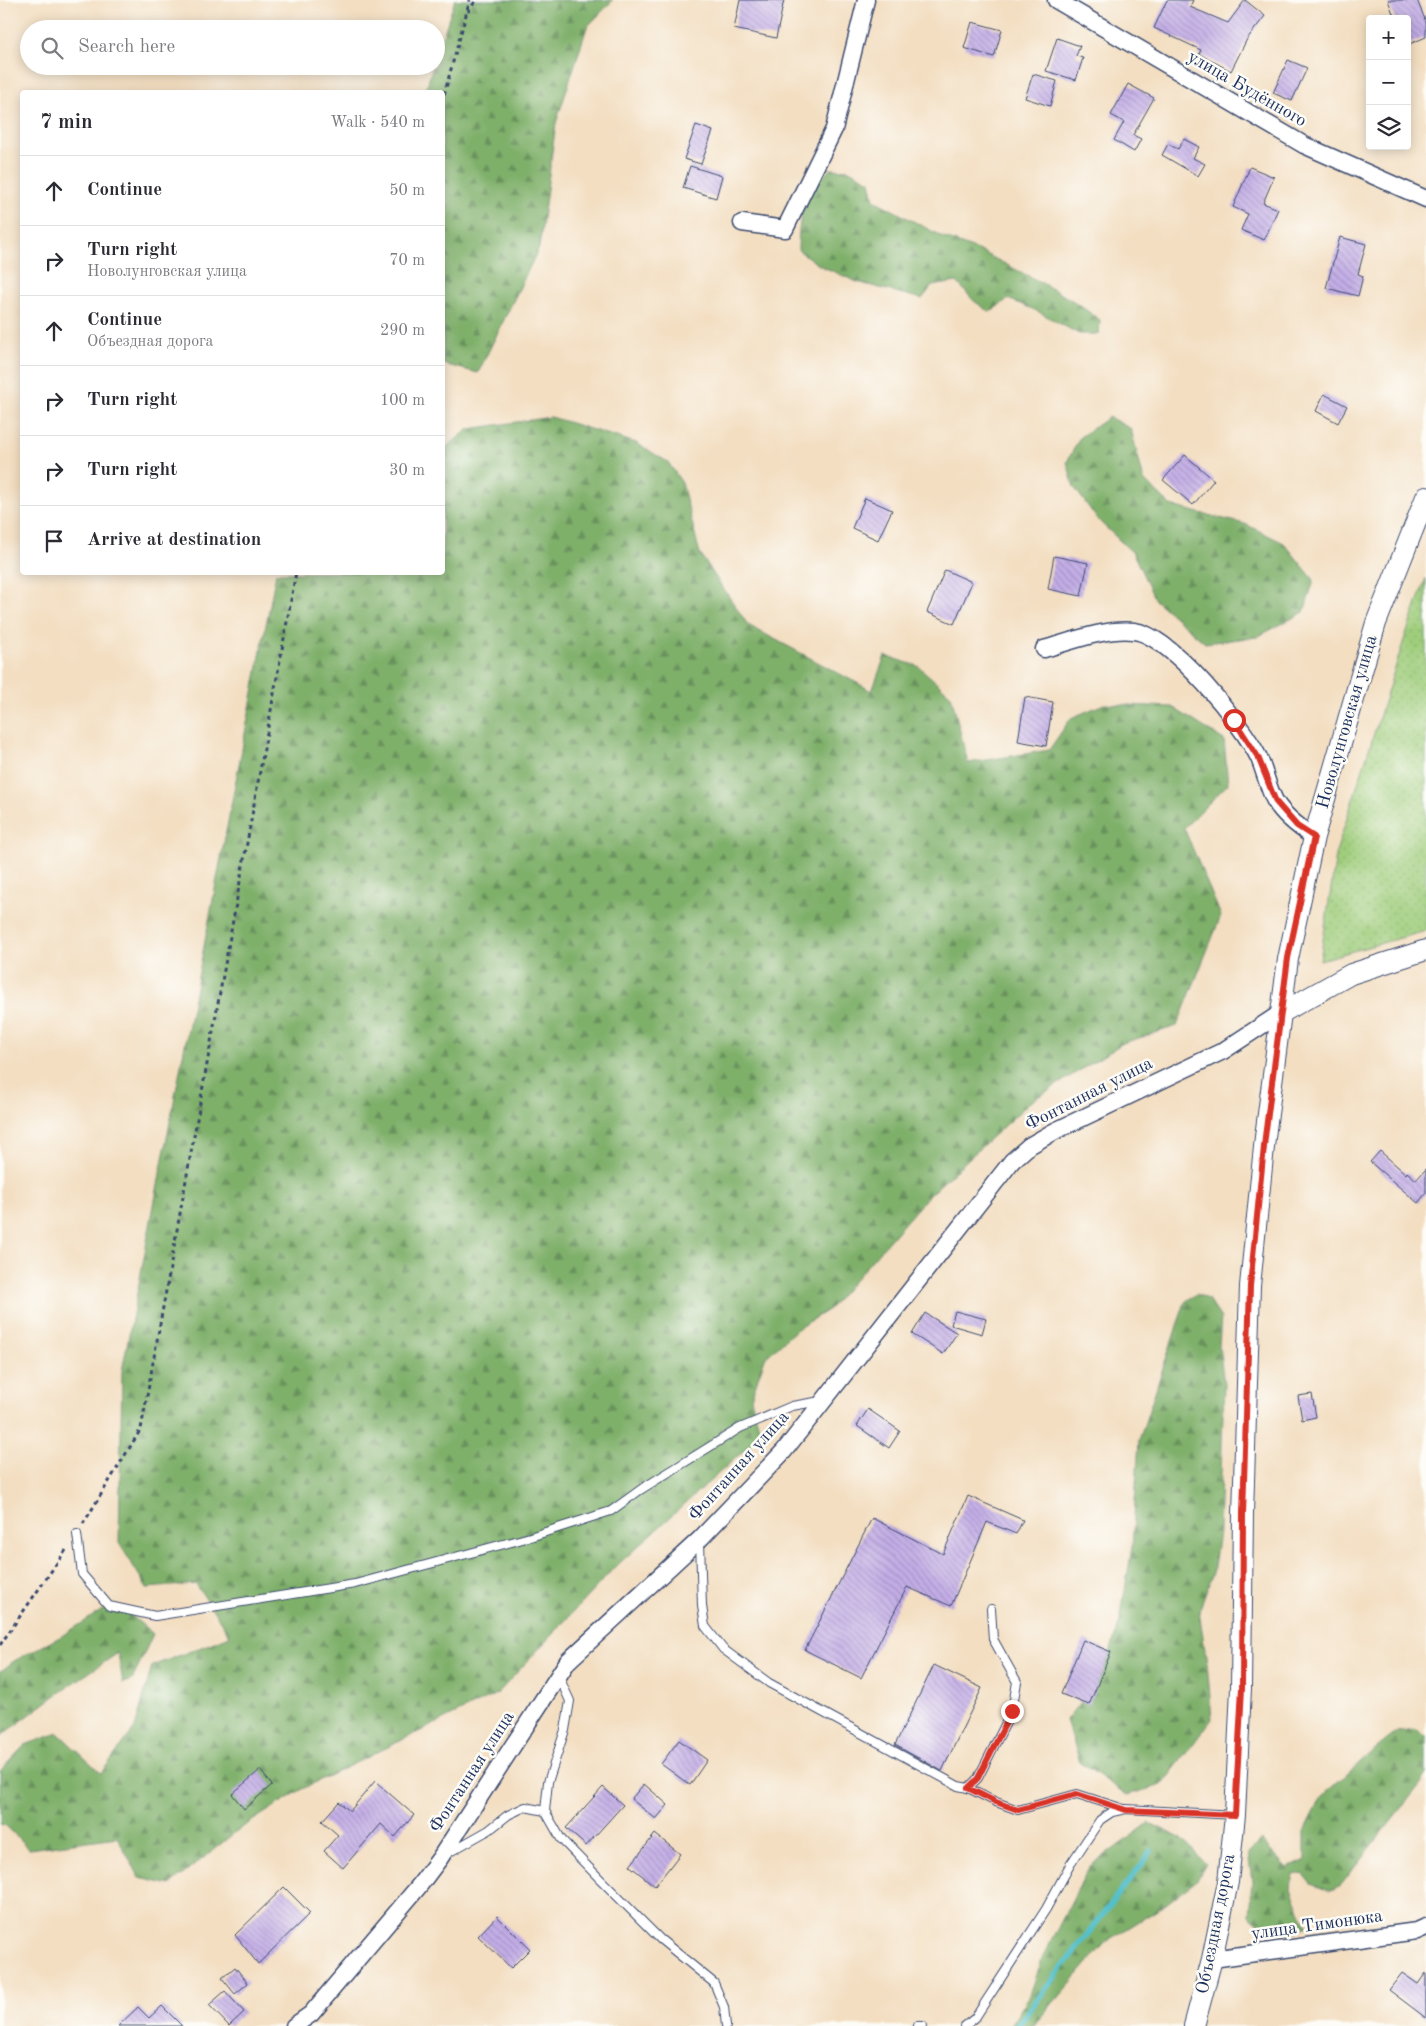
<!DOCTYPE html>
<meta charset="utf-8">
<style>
body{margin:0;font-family:"Old Standard TT",serif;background:#f2f2f3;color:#2b2b33}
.controls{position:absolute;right:15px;top:15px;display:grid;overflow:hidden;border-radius:5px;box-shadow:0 2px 12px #0003}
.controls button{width:45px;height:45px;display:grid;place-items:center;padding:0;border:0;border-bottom:1px solid #e1e1e2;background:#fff;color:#2b2b33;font:25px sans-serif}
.stop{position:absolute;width:15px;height:15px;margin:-11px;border:4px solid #d93025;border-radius:50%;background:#fff}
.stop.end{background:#d93025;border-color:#fff;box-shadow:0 1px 5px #0008}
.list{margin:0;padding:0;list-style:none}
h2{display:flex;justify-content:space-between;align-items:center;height:65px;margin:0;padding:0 20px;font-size:21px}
h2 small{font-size:16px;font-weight:400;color:#7c7c81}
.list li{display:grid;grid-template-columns:32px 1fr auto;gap:15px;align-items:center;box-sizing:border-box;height:70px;padding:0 20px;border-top:1px solid #e1e1e2}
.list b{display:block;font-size:19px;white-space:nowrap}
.list p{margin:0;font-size:16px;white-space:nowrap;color:#7c7c81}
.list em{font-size:16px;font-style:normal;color:#7c7c81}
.icon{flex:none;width:28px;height:28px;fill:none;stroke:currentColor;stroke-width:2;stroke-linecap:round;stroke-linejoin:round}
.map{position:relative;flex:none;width:1426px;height:2026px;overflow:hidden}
.search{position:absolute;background:#fff;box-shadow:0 2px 12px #0003;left:20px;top:20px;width:425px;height:55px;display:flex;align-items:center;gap:12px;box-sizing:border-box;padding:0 18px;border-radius:28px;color:#7c7c81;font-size:19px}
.panel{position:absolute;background:#fff;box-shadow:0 2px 12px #0003;left:20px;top:90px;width:425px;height:485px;border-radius:5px}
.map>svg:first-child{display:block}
</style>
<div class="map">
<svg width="1426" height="2026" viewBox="0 0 1426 2026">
<defs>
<pattern id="forest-firs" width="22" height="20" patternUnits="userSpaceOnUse" patternTransform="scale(1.25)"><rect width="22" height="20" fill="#7fb06b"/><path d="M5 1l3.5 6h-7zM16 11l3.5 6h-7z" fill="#67905b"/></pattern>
<pattern id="park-dots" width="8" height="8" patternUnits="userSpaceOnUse" patternTransform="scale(1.25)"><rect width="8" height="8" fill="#9fcd7b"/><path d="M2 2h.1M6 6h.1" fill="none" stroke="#88b06d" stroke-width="1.8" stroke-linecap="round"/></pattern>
<pattern id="building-back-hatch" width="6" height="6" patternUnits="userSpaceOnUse" patternTransform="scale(1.25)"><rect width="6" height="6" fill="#c4aee7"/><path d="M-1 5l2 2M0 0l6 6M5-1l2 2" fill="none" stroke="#9e8ebe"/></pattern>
</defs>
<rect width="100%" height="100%" fill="#fdfcf7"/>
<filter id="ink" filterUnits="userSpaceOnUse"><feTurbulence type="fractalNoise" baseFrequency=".02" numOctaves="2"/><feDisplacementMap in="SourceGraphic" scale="10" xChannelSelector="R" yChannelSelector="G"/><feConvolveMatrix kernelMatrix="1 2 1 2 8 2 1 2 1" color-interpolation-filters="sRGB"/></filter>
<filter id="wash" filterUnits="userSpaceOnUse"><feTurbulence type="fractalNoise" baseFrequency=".0096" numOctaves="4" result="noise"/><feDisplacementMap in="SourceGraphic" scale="20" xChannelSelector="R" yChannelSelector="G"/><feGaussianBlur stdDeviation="1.12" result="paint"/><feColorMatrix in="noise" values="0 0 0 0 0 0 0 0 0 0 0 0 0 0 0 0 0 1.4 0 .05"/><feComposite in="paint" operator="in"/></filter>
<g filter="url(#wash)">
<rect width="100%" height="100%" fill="#f3dec1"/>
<g fill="url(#forest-firs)" stroke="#4d7064">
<path d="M455 0H613L587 27 556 123 539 248 478 373 443 364 442 92H425L433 66H436V56Z"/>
<path d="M830 169 849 170 870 181 874 200 943 237 980 251 1042 283 1075 302 1100 320 1099 334H1079L1035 310 1008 299 990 312 974 301 957 282 932 286 922 299 857 282 819 265 798 250C799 211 803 198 830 169Z"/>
<path d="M551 417 636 443 668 462 682 483 700 554 748 625 872 691 885 656 918 666 951 695 968 763 1049 750 1071 718 1104 704 1172 707 1224 740 1228 784 1184 828 1221 916 1177 1026 1123 1043 1030 1102 928 1196 829 1309 797 1329 765 1358 751 1398 761 1435 612 1570 498 1693 302 1789 238 1830 170 1885 140 1878 117 1837 29 1849 6 1826 0 1824V1771L25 1745 58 1733 101 1773 135 1728 152 1666 230 1636 196 1584 147 1588 119 1543 122 1371 276 573 442 572 443 450 469 429Z"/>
<path d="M1109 417 1131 429 1144 480 1171 506 1245 524 1284 543 1314 580 1304 612 1257 637 1205 643 1155 600 1133 553 1098 520 1074 487 1067 462 1080 437Z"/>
<path d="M1196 1294 1208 1299 1221 1318 1219 1346 1224 1384 1219 1532 1213 1573 1199 1611 1207 1663 1212 1719 1162 1785 1127 1795 1080 1762 1066 1720 1104 1672 1120 1621 1132 1547 1139 1440 1185 1302Z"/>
<path d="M109 1606 125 1610 153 1634 132 1680 123 1683 118 1653 56 1695 0 1737V1672L14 1661 60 1637Z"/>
<path d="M1413 1729 1426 1736V1775L1419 1786 1341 1885 1329 1891 1312 1884 1303 1873 1293 1875 1291 1889 1307 1926 1292 1935 1268 1931 1249 1915 1252 1881 1248 1853 1261 1840 1288 1868 1305 1860V1830L1321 1798 1368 1755 1397 1732Z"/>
<path d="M1149 1823 1182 1839 1206 1864 1196 1881 1162 1907 1106 1942 1033 2026H1010L1030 1995 1042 1959 1089 1867Z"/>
</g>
<path fill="url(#park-dots)" stroke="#5d7e6c" d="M1426 578V931L1320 960 1337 849 1404 640Z"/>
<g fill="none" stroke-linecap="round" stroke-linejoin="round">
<path stroke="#53c0cb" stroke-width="5.5" d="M1017 2026 1151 1852"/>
</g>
<g id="blocks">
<g fill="url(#building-back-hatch)">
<path d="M740 0H784L776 38 734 29Z"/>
<path d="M1167 0H1193L1190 7 1228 23 1245 0 1265 16 1247 39 1231 71 1199 54 1201 50 1154 28Z"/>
<path d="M1388 0H1417L1426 22V37L1407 45V19H1395Z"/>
<path d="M972 22 1002 30 994 57 964 48Z"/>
<path d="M1057 38 1080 46 1076 56 1083 58 1076 80 1046 71Z"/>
<path d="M1288 60 1307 68 1292 101 1273 93Z"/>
<path d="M1033 74 1057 81 1050 106 1025 98Z"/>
<path d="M1128 84 1154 98 1133 135 1141 139 1134 152 1114 140 1124 122 1111 115Z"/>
<path d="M696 125 713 131 701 164 684 159Z"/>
<path d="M1184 139 1199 147 1193 158 1205 164 1198 176 1162 155 1168 144 1178 149Z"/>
<path d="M690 166 722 176 716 198 683 188Z"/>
<path d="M1250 167 1274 177 1263 203 1278 209 1264 240 1241 230 1248 214 1233 207Z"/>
<path d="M1340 237 1366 244 1358 274 1363 276 1358 296 1326 288Z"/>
<path d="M1324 394 1347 406 1338 423 1316 411Z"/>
<path d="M1185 455 1214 480 1193 505 1163 480Z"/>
<path d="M865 498 892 510 878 540 852 528Z"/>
<path d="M1054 556 1088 563 1081 596 1048 589Z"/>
<path d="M945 570 972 582 954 624 927 612Z"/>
<path d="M1025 697 1053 702 1046 746 1018 741Z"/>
<path d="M1380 1151 1406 1174 1407 1172 1416 1180 1426 1169V1193L1418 1203 1370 1162Z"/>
<path d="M955 1311 986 1319 982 1334 951 1325Z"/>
<path d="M925 1313 957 1333 943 1354 912 1334Z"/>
<path d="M1312 1394 1316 1417 1302 1420 1298 1396Z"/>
<path d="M868 1409 900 1431 889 1448 857 1426Z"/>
<path d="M968 1496 1023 1520 1016 1534 987 1522 951 1606 907 1587 861 1678 805 1650 872 1518 943 1554Z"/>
<path d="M1083 1640 1111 1652 1089 1705 1061 1694Z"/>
<path d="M934 1665 982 1688 942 1771 895 1745Z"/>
<path d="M679 1740 707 1760 690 1785 661 1764Z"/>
<path d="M260 1770 272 1785 244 1809 232 1794Z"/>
<path d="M375 1781 414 1815 395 1837 381 1824 343 1868 324 1851 338 1835 322 1821 339 1802 350 1811Z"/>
<path d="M644 1784 668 1805 656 1819 631 1799Z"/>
<path d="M603 1787 623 1805 586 1846 566 1828Z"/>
<path d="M655 1834 680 1854 655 1886 630 1866Z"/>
<path d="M284 1887 310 1913 258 1964 235 1935Z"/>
<path d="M497 1916 530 1949 511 1968 478 1936Z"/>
<path d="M235 1967 248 1983 235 1994 222 1978Z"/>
<path d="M1402 1973 1418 1984 1426 1973V2018L1389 1990Z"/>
<path d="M225 1991 244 2012 229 2026 209 2005Z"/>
<path d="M162 2006 182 2026H118L138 2007 149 2018Z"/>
</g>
</g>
</g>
<g filter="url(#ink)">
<use href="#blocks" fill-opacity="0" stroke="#3b496d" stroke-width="1"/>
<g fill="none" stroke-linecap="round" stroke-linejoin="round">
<g stroke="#3b496d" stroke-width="10">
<g id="service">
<path d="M77 1534 82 1574 109 1606 155 1616 355 1584 530 1537 611 1511 640 1490 740 1428 792 1406 821 1401"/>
<path d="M700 1541 702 1606 705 1626 723 1649 769 1683 958 1786 968 1788 978 1778 1012 1711 1017 1682 993 1639 991 1609"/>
<path d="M559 1677 570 1701 565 1730 548 1782 545 1811 561 1839 600 1879 660 1939 714 1983 724 2007 726 2026"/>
<path d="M968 1788 996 1802 1018 1810 1077 1794 1124 1809"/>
<path d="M448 1853 489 1830 508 1815 525 1807 545 1811"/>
<path d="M917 2026H922"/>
<path d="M965 2026 975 2018 1046 1909 1070 1865 1100 1820 1112 1812 1126 1809 1235 1815"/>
</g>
</g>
<g stroke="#3b496d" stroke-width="19">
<g id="minor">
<path d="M1056 0 1304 145 1426 199"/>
<path d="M742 223 785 229 834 129 866 0"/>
<path d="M1044 649C1072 641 1105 628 1134 631 1171 635 1243 725 1259 758 1265 772 1268 788 1275 801 1284 816 1300 828 1314 837"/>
<path d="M1212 1959 1417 1931 1426 1927"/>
<path d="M294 2026 311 2014 419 1886 440 1858 568 1661 700 1539 784 1451 1012 1161 1029 1146 1055 1131 1223 1051 1281 1013"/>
</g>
</g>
<g stroke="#3b496d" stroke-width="22">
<g id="tertiary">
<path d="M1281 1013 1351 974 1426 950"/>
<path d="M1194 2026 1212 1959 1228 1882 1235 1815 1241 1688 1243 1514 1250 1286 1265 1137 1288 959 1314 837 1376 623 1426 497"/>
</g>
</g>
<g stroke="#3b496d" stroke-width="3" stroke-dasharray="4 4" stroke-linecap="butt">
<path d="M468 12 476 0"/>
<path d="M442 102 470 0"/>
<path d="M83 1524 141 1429 296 572"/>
<path d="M0 1645 66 1550"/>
</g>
<use href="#service" stroke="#fff" stroke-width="8"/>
<use href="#minor" stroke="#fff" stroke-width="16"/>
<use href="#tertiary" stroke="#fff" stroke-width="20"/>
</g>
</g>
<g fill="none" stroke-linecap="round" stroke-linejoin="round" filter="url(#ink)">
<path stroke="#d93025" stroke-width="6" d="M1012 1711 978 1778 968 1788 996 1802 1018 1810 1077 1794 1126 1810 1235 1815 1242 1688 1243 1514 1250 1286 1265 1137 1288 958 1314 837 1297 826 1276 802 1258 757 1234 720"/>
</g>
<g text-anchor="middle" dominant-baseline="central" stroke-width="5" stroke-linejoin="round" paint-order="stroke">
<g font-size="18" fill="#1b2f5e" stroke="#fdfcf7">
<text transform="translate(1247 89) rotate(30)">улица Будённого</text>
<text transform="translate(1347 722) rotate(-74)">Новолунговская улица</text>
<text transform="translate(1089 1094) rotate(-27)">Фонтанная улица</text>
<text transform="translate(739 1466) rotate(-48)">Фонтанная улица</text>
<text transform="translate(472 1772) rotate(-57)">Фонтанная улица</text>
<text transform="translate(1216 1924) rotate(-79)">Объездная дорога</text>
<text transform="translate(1317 1925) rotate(-8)">улица Тимонюка</text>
</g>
</g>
</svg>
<div class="controls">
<button>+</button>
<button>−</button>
<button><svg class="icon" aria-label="layers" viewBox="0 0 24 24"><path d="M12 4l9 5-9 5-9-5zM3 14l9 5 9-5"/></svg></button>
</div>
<div class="stop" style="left:1234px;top:720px"></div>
<div class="stop end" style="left:1012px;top:1711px"></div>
<div class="search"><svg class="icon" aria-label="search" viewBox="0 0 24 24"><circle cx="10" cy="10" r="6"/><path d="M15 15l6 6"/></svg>Search here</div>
<section class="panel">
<h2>7 min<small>Walk · 540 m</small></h2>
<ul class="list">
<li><svg class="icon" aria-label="ahead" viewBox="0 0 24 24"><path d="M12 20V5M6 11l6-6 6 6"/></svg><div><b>Continue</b></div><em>50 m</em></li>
<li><svg class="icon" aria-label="right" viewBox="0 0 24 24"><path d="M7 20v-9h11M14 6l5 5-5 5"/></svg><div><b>Turn right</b><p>Новолунговская улица</p></div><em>70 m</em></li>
<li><svg class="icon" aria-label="ahead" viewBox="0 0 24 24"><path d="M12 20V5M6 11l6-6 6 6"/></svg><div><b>Continue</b><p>Объездная дорога</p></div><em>290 m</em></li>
<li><svg class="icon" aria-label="right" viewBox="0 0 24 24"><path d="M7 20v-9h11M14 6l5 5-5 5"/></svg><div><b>Turn right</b></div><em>100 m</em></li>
<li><svg class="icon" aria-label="right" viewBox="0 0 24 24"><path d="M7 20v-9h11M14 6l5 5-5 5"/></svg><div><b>Turn right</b></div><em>30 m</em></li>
<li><svg class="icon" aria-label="arrive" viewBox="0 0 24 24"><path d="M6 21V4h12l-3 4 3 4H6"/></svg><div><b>Arrive at destination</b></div></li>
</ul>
</section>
</div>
